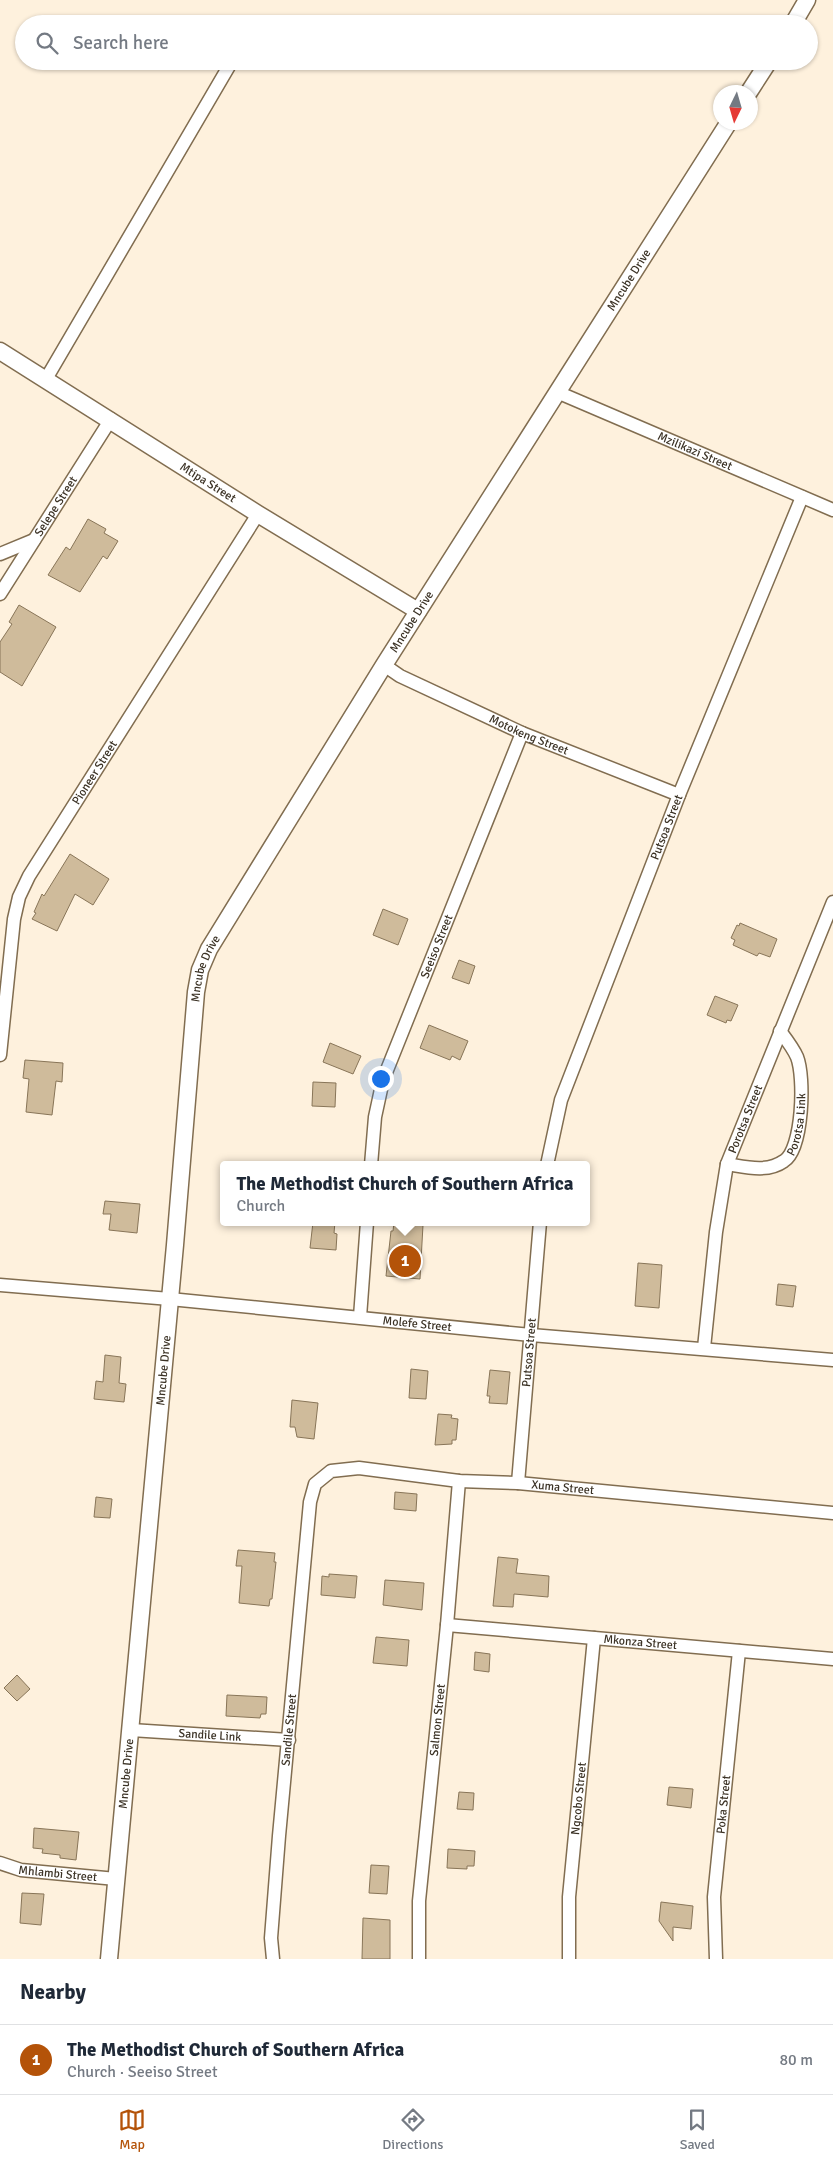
<!DOCTYPE html>
<meta charset="utf-8">
<style>
body{margin:0;font-family:Signika,sans-serif;background:#f2f2f3;color:#1f2937}
.compass{position:absolute;left:713px;top:85px;width:45px;height:45px;border-radius:50%;background:#fff;box-shadow:0 1px 4px #0004;rotate:185deg}
.you{position:absolute;left:380px;top:1078px;width:18px;height:18px;margin:-12px;border:4px solid #fff;border-radius:50%;background:#1a73e8;box-shadow:0 0 0 8px #1a73e833}
.badge{display:grid;place-items:center;width:32px;height:32px;border-radius:50%;background:#b45309;color:#fff;font-size:16px;font-weight:700}
.pin{position:absolute;translate:-50% -50%;border:2px solid #fff;box-shadow:0 1px 5px #0006}
.popup{position:absolute;left:220px;top:1161px;width:370px;height:65px;box-sizing:border-box;display:grid;place-content:center;border-radius:5px;background:#fff;filter:drop-shadow(0 1px 4px #0005);font-size:16px;white-space:nowrap;color:#747a83}
.popup b{font-size:19px;color:#1f2937}
.popup::after{content:'';position:absolute;left:50%;top:100%;margin-left:-10px;border:10px solid transparent;border-top-color:#fff}
.list{margin:0;padding:0;list-style:none}
h2{display:flex;justify-content:space-between;align-items:center;height:65px;margin:0;padding:0 20px;font-size:21px}
h2 small{font-size:16px;font-weight:400;color:#747a83}
.list li{display:grid;grid-template-columns:32px 1fr auto;gap:15px;align-items:center;box-sizing:border-box;height:70px;padding:0 20px;border-top:1px solid #e0e1e3}
.list b{display:block;font-size:19px;white-space:nowrap}
.list p{margin:0;font-size:16px;white-space:nowrap;color:#747a83}
.list em{font-size:16px;font-style:normal;color:#747a83}
.icon{flex:none;width:28px;height:28px;fill:none;stroke:currentColor;stroke-width:2;stroke-linecap:round;stroke-linejoin:round}
.map{position:relative;flex:none;width:833px;height:1959px;overflow:hidden}
.search{position:absolute;background:#fff;box-shadow:0 1px 4px #0004;left:15px;right:15px;top:15px;height:55px;display:flex;align-items:center;gap:12px;box-sizing:border-box;padding:0 18px;border-radius:28px;color:#747a83;font-size:19px}
.sheet{height:135px;background:#fff}
nav{display:flex;justify-content:space-around;align-items:center;box-sizing:border-box;height:70px;border-top:1px solid #e0e1e3;background:#fff;font-size:14px;color:#747a83}
nav a{display:grid;justify-items:center;gap:2px}
nav .on{color:#b45309}
.map>svg:first-child{display:block}
</style>
<div class="map">
<svg width="833" height="1959" viewBox="0 0 833 1959">
<rect width="100%" height="100%" fill="#fef1dd"/>
<g fill="#cfbb9b" stroke="#887558">
<path d="M88 519 106 529 104 533 118 541 107 559 103 556 80 592 48 575 66 547 70 550Z"/>
<path d="M19 605 56 627 22 686 0 672V642L12 624 9 622Z"/>
<path d="M70 854 109 879 93 905 75 894 57 931 32 919 36 913 34 912 42 894 44 896Z"/>
<path d="M383 909 408 919 398 945 373 935Z"/>
<path d="M740 923 777 939 770 957 759 953 757 956 733 945 735 940 731 938 737 925 739 926Z"/>
<path d="M459 960 475 966 469 984 452 978Z"/>
<path d="M715 996 738 1005 731 1021 727 1020 726 1023 707 1015Z"/>
<path d="M429 1025 468 1041 460 1060 452 1056 450 1060 420 1048Z"/>
<path d="M330 1043 361 1056 353 1074 323 1062Z"/>
<path d="M25 1060 63 1063 62 1082 56 1081 52 1115 26 1112 29 1079 23 1078Z"/>
<path d="M313 1082 336 1083 335 1107 312 1106Z"/>
<path d="M105 1201 140 1204 137 1233 109 1230 111 1214H103Z"/>
<path d="M313 1222H335L334 1233 337 1234 336 1250 310 1248Z"/>
<path d="M394 1222 423 1225 420 1279 386 1276 391 1231H393Z"/>
<path d="M638 1263 662 1265 659 1308 635 1306Z"/>
<path d="M778 1284 796 1286 793 1307 776 1305Z"/>
<path d="M105 1355 121 1357 119 1383 126 1384 124 1402 94 1399 96 1381 103 1382Z"/>
<path d="M411 1369 428 1371 426 1399 409 1398Z"/>
<path d="M490 1370 510 1372 507 1404 489 1403 490 1396H487Z"/>
<path d="M292 1400 318 1403 314 1439 297 1437 295 1427H290Z"/>
<path d="M438 1414 452 1415 451 1418 458 1419 456 1440H452V1444L435 1445Z"/>
<path d="M395 1492 417 1494 416 1511 394 1509Z"/>
<path d="M96 1497 112 1499 110 1518 94 1517Z"/>
<path d="M238 1550 275 1553 274 1562H276L272 1599H270L269 1606 239 1603 242 1566H236Z"/>
<path d="M498 1557 518 1559 516 1573 549 1576 548 1597 514 1594 513 1607 493 1606Z"/>
<path d="M329 1574 357 1576 355 1598 321 1595 322 1576 329 1577Z"/>
<path d="M385 1580 424 1583 422 1610 383 1605Z"/>
<path d="M376 1637 409 1640 407 1666 373 1663Z"/>
<path d="M475 1652 490 1654 489 1672 474 1670Z"/>
<path d="M17 1675 30 1689 17 1701 4 1688Z"/>
<path d="M227 1695 267 1697 266 1714H261L260 1718 226 1716Z"/>
<path d="M669 1787 693 1789 691 1808 667 1805Z"/>
<path d="M459 1792 474 1793 473 1810 457 1809Z"/>
<path d="M34 1828 79 1832 76 1860 60 1858V1855L42 1853 43 1849 33 1848Z"/>
<path d="M448 1849 475 1851 474 1866H467V1869L447 1868Z"/>
<path d="M371 1865 389 1866 387 1894 369 1893Z"/>
<path d="M22 1893 44 1894 41 1925 20 1923Z"/>
<path d="M661 1902 693 1906 691 1929 673 1927V1941L659 1921Z"/>
<path d="M363 1918 390 1920V1959H362Z"/>
</g>
<g fill="none" stroke-linecap="round" stroke-linejoin="round">
<g stroke="#816d50" stroke-width="15">
<g id="minor">
<path d="M46 379 232 61"/>
<path id="s1" d="M557 392 833 510"/>
<path d="M0 554 34 540"/>
<path id="s2" d="M0 594 111 419"/>
<path id="s3" d="M384 665 400 676 522 733 679 795"/>
<path id="s4" d="M0 1055 14 919 19 897 29 876 258 514"/>
<path id="s5" d="M727 1164C746 1167 767 1173 784 1161 803 1149 805 1077 797 1057 793 1048 786 1039 780 1031"/>
<path id="s6" d="M371 1165 375 1117 383 1080 522 733"/>
<path id="s7" d="M547 1165 561 1100 679 795 802 497"/>
<path id="s8" d="M0 1285 170 1299 531 1335 833 1360"/>
<path d="M360 1317 367 1222"/>
<path id="s9" d="M704 1348 716 1232 727 1164 833 902"/>
<path id="s10" d="M518 1483 540 1222"/>
<path id="s11" d="M447 1625 833 1659"/>
<path id="s12" d="M131 1730 289 1740"/>
<path id="s13" d="M0 1863 21 1870 116 1879"/>
<path id="s14" d="M273 1959 271 1938 279 1836 310 1502 315 1484 331 1471 359 1468 459 1481 518 1483 833 1513"/>
<path id="s15" d="M419 1959V1901L447 1625 459 1481"/>
<path id="s16" d="M569 1959V1897L594 1638"/>
<path id="s17" d="M716 1959 714 1897 739 1651"/>
</g>
</g>
<g stroke="#816d50" stroke-width="19">
<g id="tertiary">
<path d="M793 24 807 0"/>
<path d="M749 92 769 61"/>
<path id="s18" d="M0 351 258 514 418 611"/>
<path id="s19" d="M109 1959 175 1245 196 992 200 970 209 949 384 665 729 122"/>
</g>
</g>
<use href="#minor" stroke="#fff" stroke-width="12"/>
<use href="#tertiary" stroke="#fff" stroke-width="16"/>
</g>
<g text-anchor="middle" dominant-baseline="central" stroke-width="4" stroke-linejoin="round" paint-order="stroke">
<g font-size="12" fill="#3b3225" stroke="#fff">
<text stroke="none"><textPath href="#s19" startOffset="1806">Mncube Drive</textPath></text>
<text stroke="none"><textPath href="#s1" startOffset="150">Mzilikazi Street</textPath></text>
<text stroke="none"><textPath href="#s18" startOffset="246">Mtipa Street</textPath></text>
<text stroke="none"><textPath href="#s2" startOffset="104">Selepe Street</textPath></text>
<text stroke="none"><textPath href="#s19" startOffset="1401">Mncube Drive</textPath></text>
<text stroke="none"><textPath href="#s3" startOffset="161">Motokeng Street</textPath></text>
<text stroke="none"><textPath href="#s4" startOffset="305">Pioneer Street</textPath></text>
<text stroke="none"><textPath href="#s7" startOffset="359">Putsoa Street</textPath></text>
<text stroke="none"><textPath href="#s6" startOffset="230">Seeiso Street</textPath></text>
<text stroke="none"><textPath href="#s19" startOffset="996">Mncube Drive</textPath></text>
<text stroke="none"><textPath href="#s9" startOffset="234">Porotsa Street</textPath></text>
<text stroke="none"><textPath href="#s5" startOffset="99">Porotsa Link</textPath></text>
<text stroke="none"><textPath href="#s8" startOffset="419">Molefe Street</textPath></text>
<text stroke="none"><textPath href="#s10" startOffset="131">Putsoa Street</textPath></text>
<text stroke="none"><textPath href="#s19" startOffset="591">Mncube Drive</textPath></text>
<text stroke="none"><textPath href="#s14" startOffset="731">Xuma Street</textPath></text>
<text stroke="none"><textPath href="#s11" startOffset="194">Mkonza Street</textPath></text>
<text stroke="none"><textPath href="#s15" startOffset="240">Salmon Street</textPath></text>
<text stroke="none"><textPath href="#s14" startOffset="230">Sandile Street</textPath></text>
<text stroke="none"><textPath href="#s12" startOffset="79">Sandile Link</textPath></text>
<text stroke="none"><textPath href="#s19" startOffset="186">Mncube Drive</textPath></text>
<text stroke="none"><textPath href="#s16" startOffset="161">Ngcobo Street</textPath></text>
<text stroke="none"><textPath href="#s17" startOffset="155">Poka Street</textPath></text>
<text stroke="none"><textPath href="#s13" startOffset="59">Mhlambi Street</textPath></text>
</g>
</g>
</svg>
<svg class="compass" viewBox="-18 -18 36 36"><path d="M0-13l5 13h-10z" fill="#e53935"/><path d="M0 13l5-13h-10z" fill="#747a83"/></svg>
<div class="you"></div>
<div class="pin badge" style="left:405px;top:1261px">1</div>
<div class="popup"><b>The Methodist Church of Southern Africa</b>Church</div>
<div class="search"><svg class="icon" aria-label="search" viewBox="0 0 24 24"><circle cx="10" cy="10" r="6"/><path d="M15 15l6 6"/></svg>Search here</div>
</div>
<section class="sheet">
<h2>Nearby<small></small></h2>
<ul class="list">
<li><span class="badge">1</span><div><b>The Methodist Church of Southern Africa</b><p>Church · Seeiso Street</p></div><em>80 m</em></li>
</ul>
</section>
<nav>
<a class="on"><svg class="icon" aria-label="map" viewBox="0 0 24 24"><path d="M3 6l6-2 6 2 6-2v14l-6 2-6-2-6 2zM9 4v14M15 6v14"/></svg>Map</a>
<a><svg class="icon" aria-label="directions" viewBox="0 0 24 24"><path d="M12 3l9 9-9 9-9-9zM9 14v-3h6M13 9l2 2-2 2"/></svg>Directions</a>
<a><svg class="icon" aria-label="saved" viewBox="0 0 24 24"><path d="M7 4h10v16l-5-4-5 4z"/></svg>Saved</a>
</nav>
